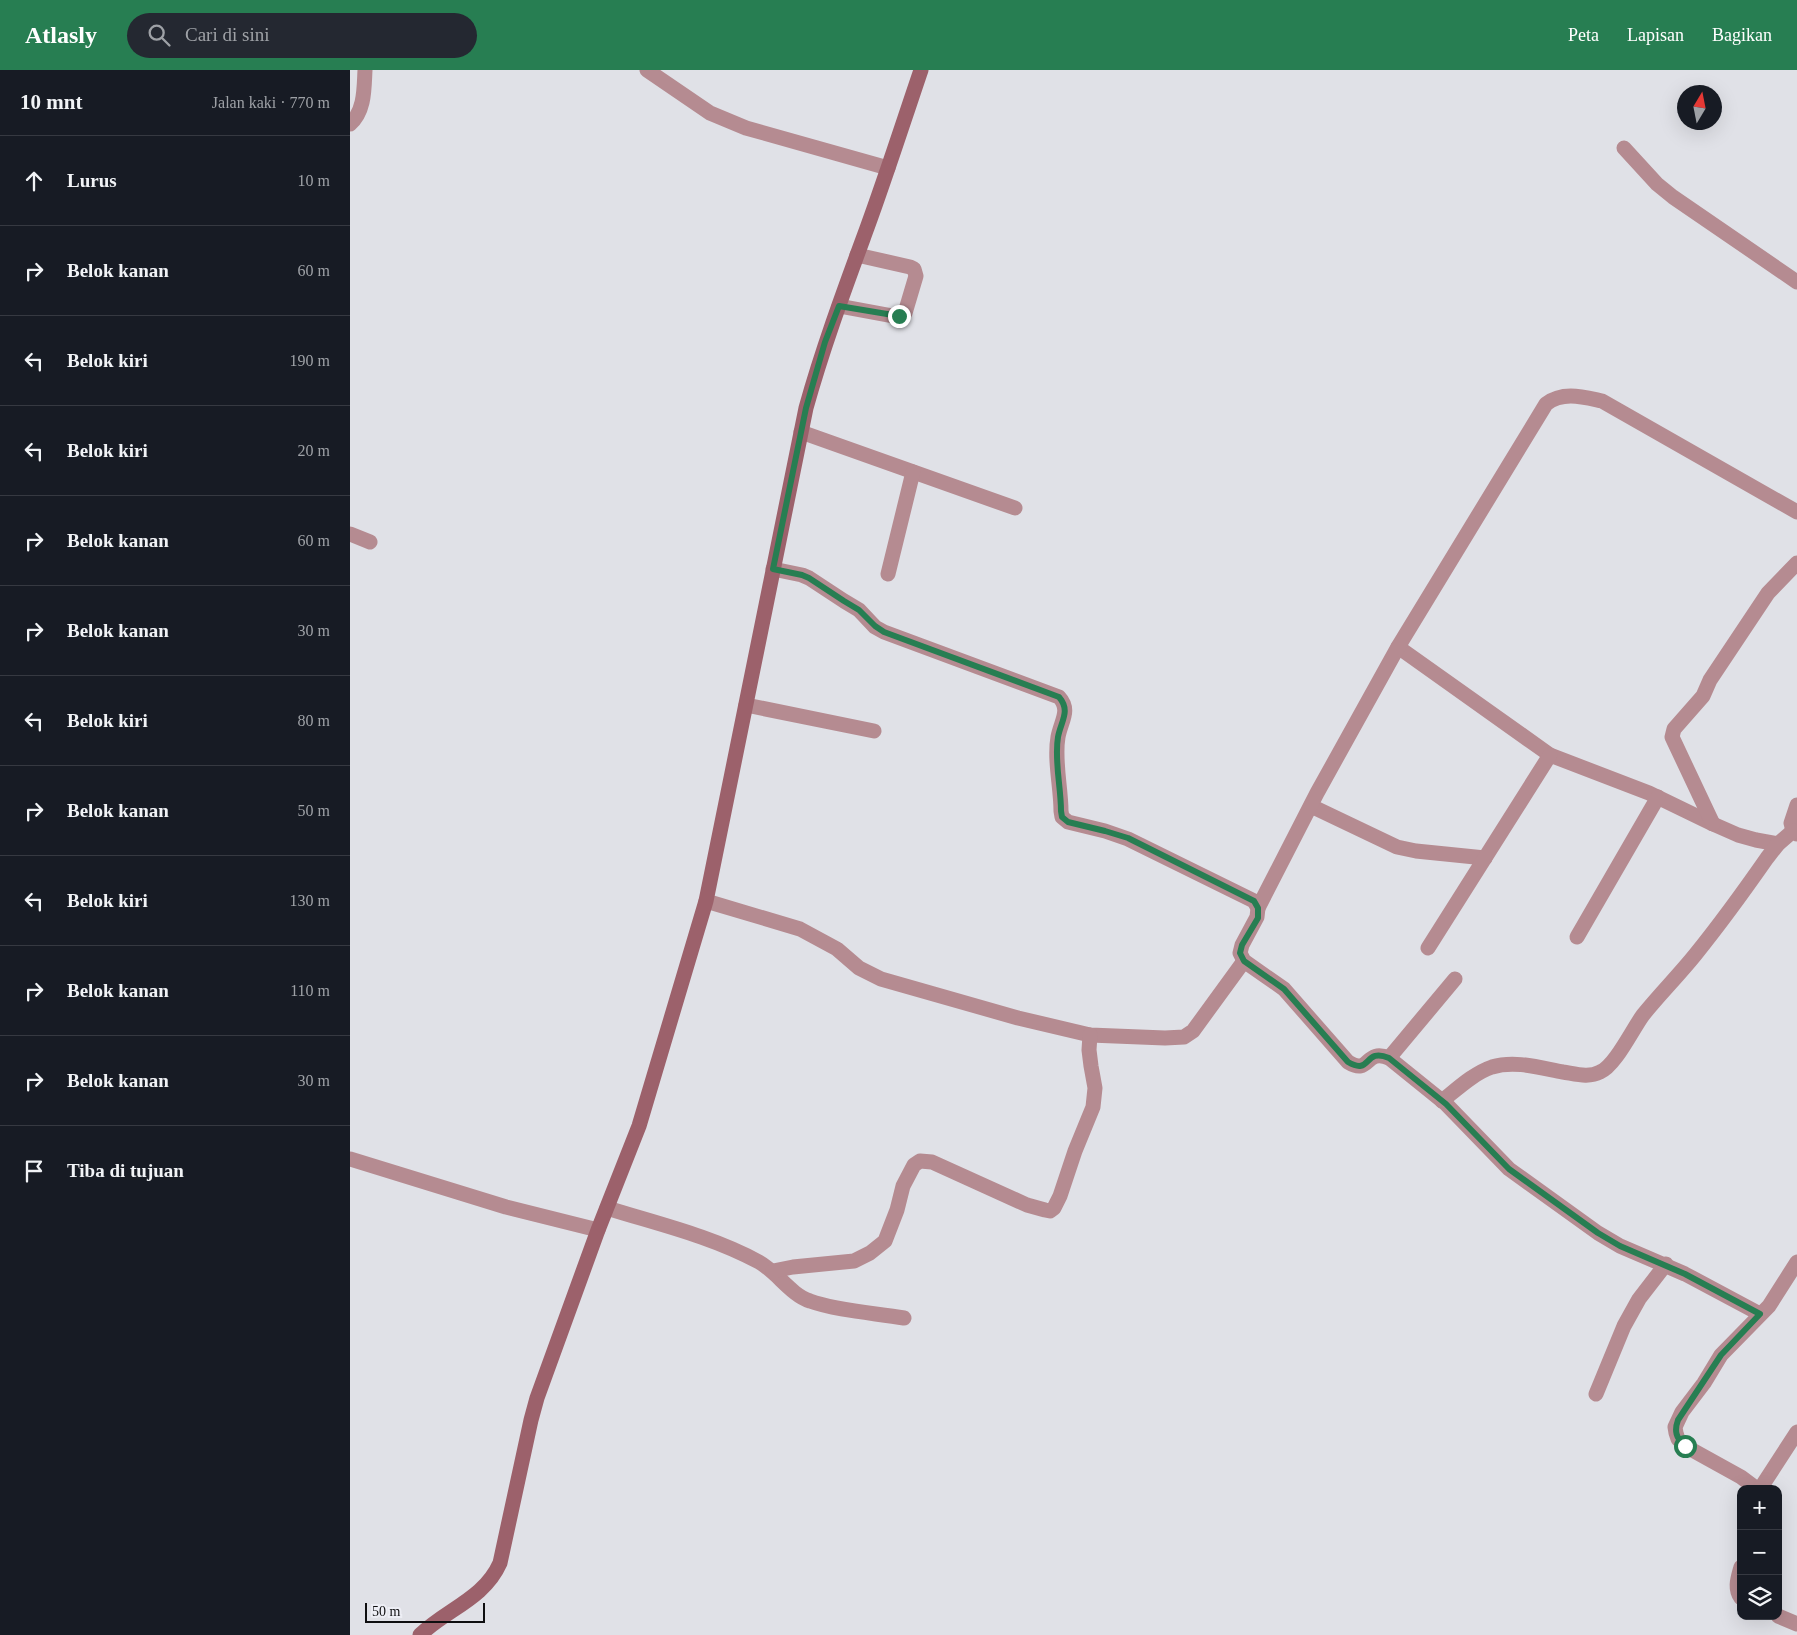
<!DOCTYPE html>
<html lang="id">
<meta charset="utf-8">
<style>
body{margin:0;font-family:Georgia,serif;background:#242831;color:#f1f3f6}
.controls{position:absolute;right:15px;bottom:15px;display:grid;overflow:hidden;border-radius:10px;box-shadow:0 5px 20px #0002}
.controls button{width:45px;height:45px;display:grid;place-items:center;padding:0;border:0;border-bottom:1px solid #363941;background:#171b24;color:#f1f3f6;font:25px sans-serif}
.compass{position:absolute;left:1327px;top:15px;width:45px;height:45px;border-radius:50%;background:#171b24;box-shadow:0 5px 20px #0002;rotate:10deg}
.scale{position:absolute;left:15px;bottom:12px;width:120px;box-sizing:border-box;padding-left:5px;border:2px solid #0e0e10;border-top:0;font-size:14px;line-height:18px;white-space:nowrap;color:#0e0e10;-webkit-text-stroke:4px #edeef5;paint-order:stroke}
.stop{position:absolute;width:15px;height:15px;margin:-11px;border:4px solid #277e52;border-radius:50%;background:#fff}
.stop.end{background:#277e52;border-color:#fff;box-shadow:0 1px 5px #0008}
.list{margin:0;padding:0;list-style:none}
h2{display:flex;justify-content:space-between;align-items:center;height:65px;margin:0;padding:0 20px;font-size:21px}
h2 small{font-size:16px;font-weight:400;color:#9ea1a6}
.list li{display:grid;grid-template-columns:32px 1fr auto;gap:15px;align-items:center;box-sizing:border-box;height:90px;padding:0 20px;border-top:1px solid #363941}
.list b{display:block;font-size:19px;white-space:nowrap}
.list em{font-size:16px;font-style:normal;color:#9ea1a6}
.icon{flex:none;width:28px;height:28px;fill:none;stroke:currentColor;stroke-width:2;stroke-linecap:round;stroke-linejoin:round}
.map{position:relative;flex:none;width:1447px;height:1565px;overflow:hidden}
header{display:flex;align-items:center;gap:30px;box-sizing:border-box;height:70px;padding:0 25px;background:#277e52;color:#fff}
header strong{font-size:24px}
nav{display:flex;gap:28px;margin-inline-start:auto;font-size:18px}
.search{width:350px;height:45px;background:#242831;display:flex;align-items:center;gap:12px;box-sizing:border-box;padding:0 18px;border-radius:28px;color:#9ea1a6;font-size:19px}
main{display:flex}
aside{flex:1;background:#171b24}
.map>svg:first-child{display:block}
</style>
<header>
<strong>Atlasly</strong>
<div class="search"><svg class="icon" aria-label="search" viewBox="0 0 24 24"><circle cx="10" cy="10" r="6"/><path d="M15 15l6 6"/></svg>Cari di sini</div>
<nav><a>Peta</a><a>Lapisan</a><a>Bagikan</a></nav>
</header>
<main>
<aside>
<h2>10 mnt<small>Jalan kaki · 770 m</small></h2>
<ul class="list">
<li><svg class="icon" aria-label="ahead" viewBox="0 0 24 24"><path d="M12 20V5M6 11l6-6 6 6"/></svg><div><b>Lurus</b></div><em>10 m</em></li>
<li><svg class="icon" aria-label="right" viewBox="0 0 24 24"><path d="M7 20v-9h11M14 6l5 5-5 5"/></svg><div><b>Belok kanan</b></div><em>60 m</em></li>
<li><svg class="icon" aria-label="left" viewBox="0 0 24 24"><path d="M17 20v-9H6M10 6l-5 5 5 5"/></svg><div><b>Belok kiri</b></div><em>190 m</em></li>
<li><svg class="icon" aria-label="left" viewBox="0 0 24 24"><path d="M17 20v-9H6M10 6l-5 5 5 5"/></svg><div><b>Belok kiri</b></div><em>20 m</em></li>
<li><svg class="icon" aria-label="right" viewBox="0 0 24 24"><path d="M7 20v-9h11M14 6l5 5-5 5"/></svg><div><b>Belok kanan</b></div><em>60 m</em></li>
<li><svg class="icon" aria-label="right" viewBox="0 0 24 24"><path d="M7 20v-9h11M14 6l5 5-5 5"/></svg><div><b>Belok kanan</b></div><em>30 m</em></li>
<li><svg class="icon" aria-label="left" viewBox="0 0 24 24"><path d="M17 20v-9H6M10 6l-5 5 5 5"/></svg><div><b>Belok kiri</b></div><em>80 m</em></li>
<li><svg class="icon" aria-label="right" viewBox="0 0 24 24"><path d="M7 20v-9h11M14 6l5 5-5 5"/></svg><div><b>Belok kanan</b></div><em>50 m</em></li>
<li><svg class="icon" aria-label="left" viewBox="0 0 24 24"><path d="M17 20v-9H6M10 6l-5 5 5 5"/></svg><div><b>Belok kiri</b></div><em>130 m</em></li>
<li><svg class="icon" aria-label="right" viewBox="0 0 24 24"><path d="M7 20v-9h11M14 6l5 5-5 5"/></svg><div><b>Belok kanan</b></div><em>110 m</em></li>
<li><svg class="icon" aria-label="right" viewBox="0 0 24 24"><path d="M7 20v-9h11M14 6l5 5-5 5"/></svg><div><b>Belok kanan</b></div><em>30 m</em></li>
<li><svg class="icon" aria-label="arrive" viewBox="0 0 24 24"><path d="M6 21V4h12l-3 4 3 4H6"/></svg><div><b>Tiba di tujuan</b></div></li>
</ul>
</aside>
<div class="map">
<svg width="1447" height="1565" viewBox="0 0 1447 1565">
<rect width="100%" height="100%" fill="#e0e1e7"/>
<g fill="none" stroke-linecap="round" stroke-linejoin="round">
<g stroke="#b58b91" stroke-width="15">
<path d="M297 0 360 43 396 58 538 98"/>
<path d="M0 54C15 41 14 18 15 0"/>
<path d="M1274 78 1307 114 1323 127 1447 212"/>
<path d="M489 236 543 246H549L555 243 566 206 564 199 560 197 507 185"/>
<path d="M451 362 665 438"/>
<path d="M0 464 20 472"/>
<path d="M423 499 452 505 459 508 494 531 509 540 525 557 534 562 709 627C721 640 711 651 708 667 704 690 711 718 711 741L712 747 718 752 755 761 778 769 904 831 908 838 907 847 892 875 890 883 894 891 934 919 998 992C1021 1006 1014 978 1039 988L1096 1034 1159 1099 1248 1163 1270 1176 1335 1204 1410 1244"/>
<path d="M538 504 563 402"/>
<path d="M1048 577 1200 685 1299 723 1363 754 1388 765 1406 770 1428 774"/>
<path d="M396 635 524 661"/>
<path d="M1447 735 1441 753 1443 761 1447 764"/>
<path d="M961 736 1047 777 1066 781 1135 788"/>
<path d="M1363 754 1322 667 1324 659 1353 626 1360 610 1418 523 1447 493"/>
<path d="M356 831 450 859 487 879 509 898 531 909 668 948 740 965 815 968 834 967 843 961 894 891"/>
<path d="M908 838 967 723 1048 577 1196 334C1213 321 1233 327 1252 331L1447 442"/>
<path d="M1227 867 1308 727"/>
<path d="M1078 878 1200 685"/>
<path d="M1039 988 1105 909"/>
<path d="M1092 1031C1107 1019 1124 1003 1142 997 1165 990 1191 998 1213 1002 1226 1004 1239 1008 1250 1002 1265 996 1282 960 1293 945 1309 925 1328 906 1345 885 1370 854 1394 821 1417 788L1428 774 1443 761"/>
<path d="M0 1089 156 1137 248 1160"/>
<path d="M257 1138C308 1154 361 1166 409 1192 427 1202 441 1225 460 1231 488 1241 525 1243 554 1248"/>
<path d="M423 1201 443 1197 504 1191 520 1183 535 1171 547 1140 553 1116 564 1095 570 1091 582 1092 677 1135 695 1140 700 1141 704 1138 710 1126 725 1081 743 1037 745 1018 741 996 739 980 740 965"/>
<path d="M1246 1324 1274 1256 1289 1229 1316 1194"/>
<path d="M1407 1419 1391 1407 1335 1376 1328 1369 1326 1363 1325 1357 1332 1342 1354 1313 1371 1285 1419 1236 1447 1192"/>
<path d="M1410 1419 1447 1362"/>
<path d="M1391 1497C1388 1508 1384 1518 1391 1528"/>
<path d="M1428 1546 1447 1554"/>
</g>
<path stroke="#9c616b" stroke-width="15" d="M70 1565C97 1539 134 1529 150 1493L181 1350 187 1328 248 1160 289 1056 356 831 456 338C473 277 495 218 517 158 536 106 553 53 571 0"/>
</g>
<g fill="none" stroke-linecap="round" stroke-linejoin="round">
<path stroke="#277e52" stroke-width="6" d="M549 246 489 236 475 272 456 338 423 499 452 505 459 508 494 531 509 540 525 556 534 562 709 627C721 641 711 651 708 667 704 690 711 717 711 741L712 747 718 752 755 761 778 768 904 831 908 838V848L892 875 890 883 894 891 934 919 998 992C1022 1006 1013 977 1039 988L1096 1034 1159 1099 1248 1163 1270 1176 1335 1204 1410 1244 1371 1285 1328 1350C1324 1361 1326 1368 1335 1376"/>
</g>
</svg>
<div class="controls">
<button>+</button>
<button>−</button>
<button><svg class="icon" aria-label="layers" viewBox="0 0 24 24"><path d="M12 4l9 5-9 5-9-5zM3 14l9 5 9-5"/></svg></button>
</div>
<svg class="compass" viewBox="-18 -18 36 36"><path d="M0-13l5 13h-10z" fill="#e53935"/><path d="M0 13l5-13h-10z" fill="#9ea1a6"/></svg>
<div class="scale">50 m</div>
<div class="stop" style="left:1335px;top:1376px"></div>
<div class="stop end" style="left:549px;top:246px"></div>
</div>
</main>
